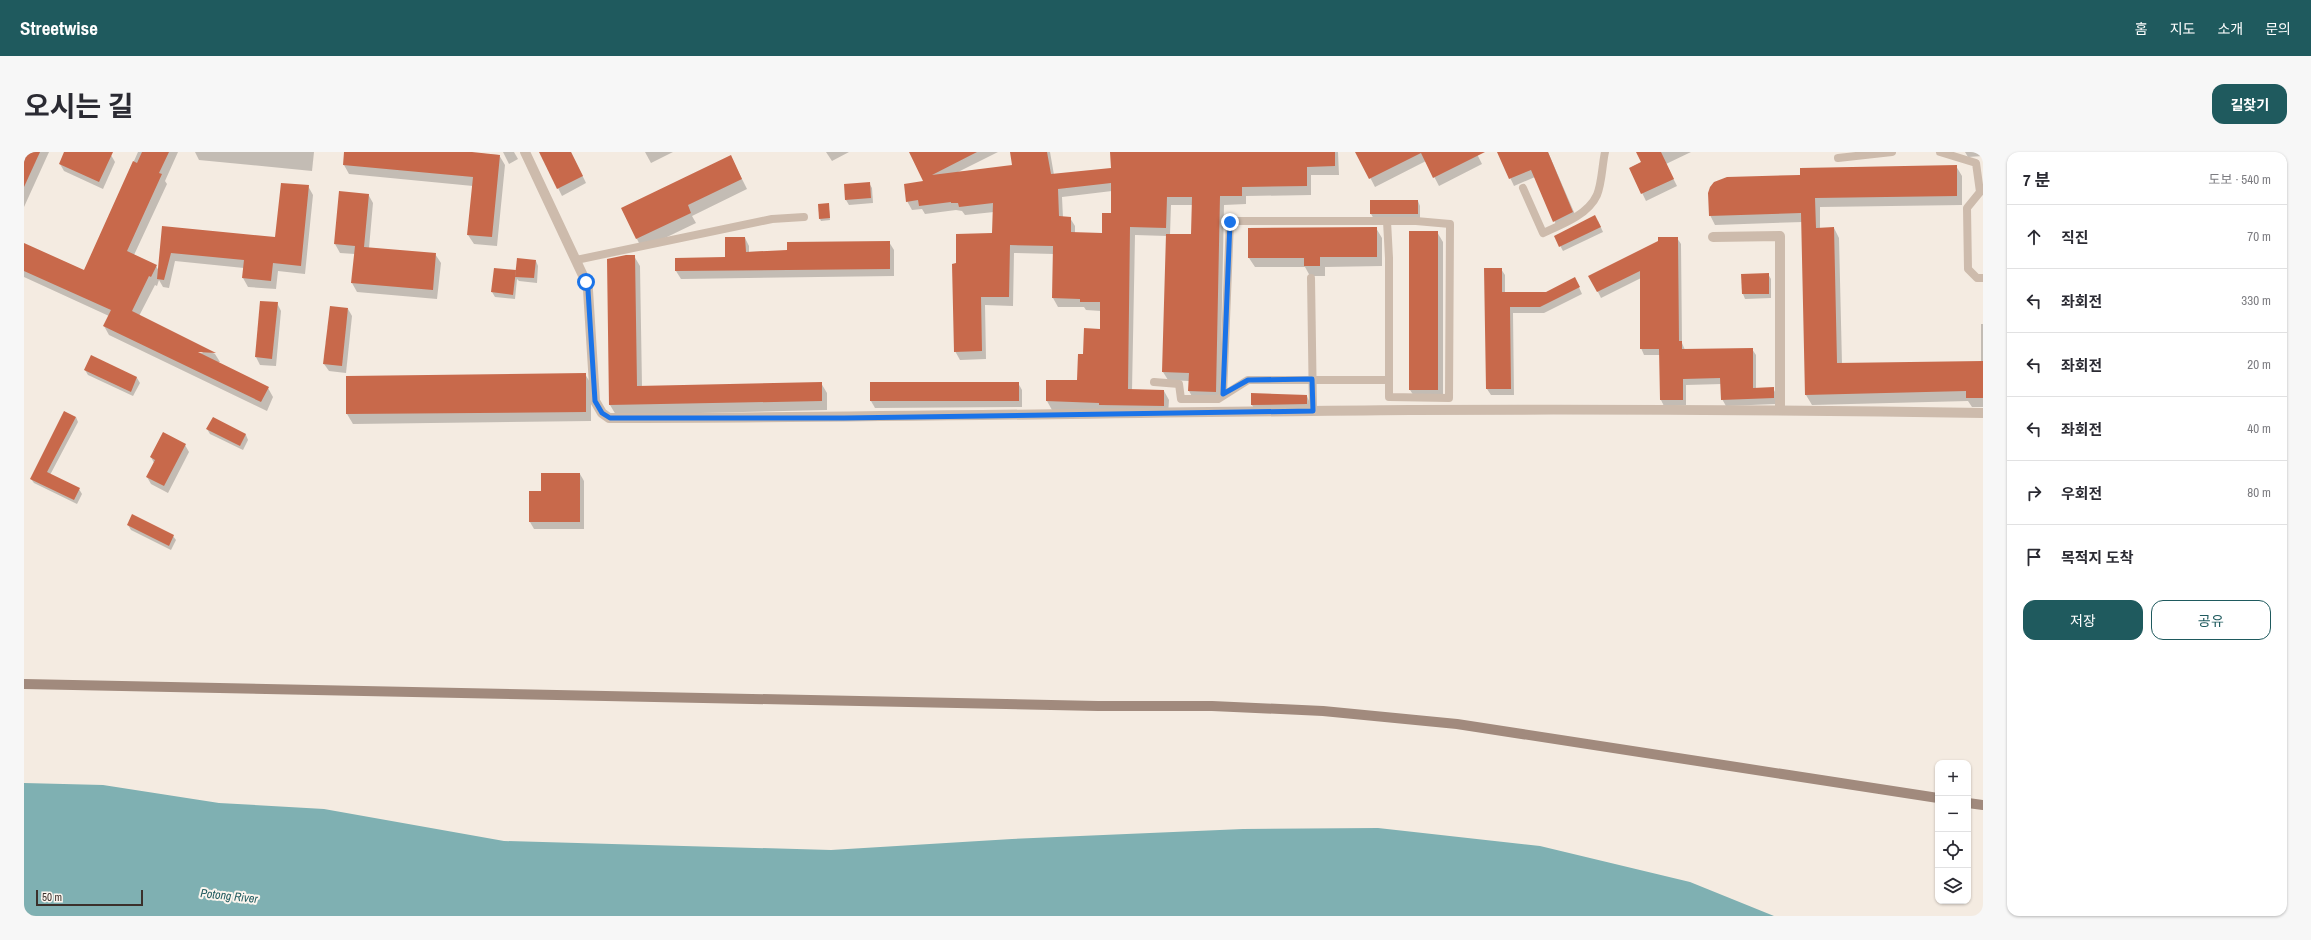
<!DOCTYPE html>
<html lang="ko">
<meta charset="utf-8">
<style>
body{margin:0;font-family:"Archivo Narrow","Noto Sans KR",sans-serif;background:#f7f7f7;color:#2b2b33}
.controls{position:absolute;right:12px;bottom:12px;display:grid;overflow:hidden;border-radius:8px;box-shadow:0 1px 3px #0004}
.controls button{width:36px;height:36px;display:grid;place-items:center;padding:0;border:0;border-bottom:1px solid #e1e1e2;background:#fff;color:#2b2b33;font:20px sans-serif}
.scale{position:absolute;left:12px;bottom:10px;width:107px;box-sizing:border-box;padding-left:4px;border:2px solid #3b302b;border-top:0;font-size:11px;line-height:14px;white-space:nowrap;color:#3b302b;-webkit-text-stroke:3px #fbf5ee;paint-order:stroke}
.stop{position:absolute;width:12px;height:12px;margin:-9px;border:3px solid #1a73e8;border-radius:50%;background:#fff}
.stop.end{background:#1a73e8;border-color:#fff;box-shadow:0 1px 4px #0008}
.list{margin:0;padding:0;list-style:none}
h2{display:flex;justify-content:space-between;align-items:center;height:52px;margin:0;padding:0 16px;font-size:17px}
h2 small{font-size:13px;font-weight:400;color:#7c7c81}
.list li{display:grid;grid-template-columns:26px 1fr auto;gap:12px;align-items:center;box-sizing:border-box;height:64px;padding:0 16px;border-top:1px solid #e1e1e2}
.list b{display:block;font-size:15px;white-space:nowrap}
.list em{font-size:13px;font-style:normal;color:#7c7c81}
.actions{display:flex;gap:8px;padding:12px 16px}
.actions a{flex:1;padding:9px 0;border:1px solid #1f5a5e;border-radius:12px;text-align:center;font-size:14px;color:#1f5a5e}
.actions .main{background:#1f5a5e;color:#fff}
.icon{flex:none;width:22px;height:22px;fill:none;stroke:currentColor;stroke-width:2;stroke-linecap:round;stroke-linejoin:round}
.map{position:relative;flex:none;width:1959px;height:764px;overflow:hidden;border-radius:12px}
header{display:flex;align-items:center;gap:24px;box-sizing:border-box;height:56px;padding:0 20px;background:#1f5a5e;color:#fff}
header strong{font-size:19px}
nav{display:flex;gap:22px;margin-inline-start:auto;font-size:14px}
.intro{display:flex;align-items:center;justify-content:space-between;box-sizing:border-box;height:96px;padding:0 24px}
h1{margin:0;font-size:28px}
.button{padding:10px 18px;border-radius:12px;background:#1f5a5e;color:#fff;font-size:14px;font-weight:700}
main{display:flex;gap:24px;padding:0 24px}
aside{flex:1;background:#fff;border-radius:12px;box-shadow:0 1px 3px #0004}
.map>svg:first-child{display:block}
</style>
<header>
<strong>Streetwise</strong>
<nav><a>홈</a><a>지도</a><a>소개</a><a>문의</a></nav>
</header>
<div class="intro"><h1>오시는 길</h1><a class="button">길찾기</a></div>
<main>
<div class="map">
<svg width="1959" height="764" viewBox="0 0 1959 764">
<rect width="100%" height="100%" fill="#f4ebe1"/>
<path fill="#7fb0b2" d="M0 631 79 633 195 651 300 657 480 689 588 692 807 698 988 687 1219 677 1354 676 1516 694 1666 730 1750 764H0Z"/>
<g fill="#0003" fill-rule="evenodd">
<path d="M0 0H25L0 55Z"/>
<path d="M41 0H81L87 3 91 10 79 37 40 19 36 12Z"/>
<path d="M114 0H154L141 29 143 32 110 103 132 114 135 119 139 75 252 86 284 34 289 43 281 122 254 119 252 137 224 135 219 126 220 116 151 109 145 136 139 135 135 128 133 134 131 133 115 164 191 202 196 210H191L244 236 249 245 243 259 85 183 80 174 85 164 0 125V92L61 119ZM177 199 179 201H169Z"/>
<path d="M171 0H290L288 19 175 8Z"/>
<path d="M321 0H437L475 3 481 13 473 94 450 92 444 83 449 34 325 22 320 13Z"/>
<path d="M479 0H490L494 7 485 12Z"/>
<path d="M516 0H547L562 31 538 44Z"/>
<path d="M621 0H649L627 11Z"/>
<path d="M802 0H825L808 9Z"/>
<path d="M889 0H974L934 20 989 14 987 0H1026L1030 23 1088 17 1087 0H1314L1315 23H1287V43L1222 44V52L1200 53 1196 248H1170L1165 239V229L1144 228 1139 220 1143 84 1111 83 1108 239H1140L1145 248 1144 262 1028 258 1023 249V229H1054L1060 203 1077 178V159L1062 158 1060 155H1034L1029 146 1030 102 990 101 989 154 961 153 962 207 936 208 931 199 933 112 969 82 970 60 941 63 938 59 932 58 901 62 898 57 888 58 883 49 901 30ZM1088 39V62L1079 82H1051V74L1046 66H1039L1038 45ZM1147 53H1169L1168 83H1146Z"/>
<path d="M1333 0H1452L1458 12 1415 34 1402 9 1351 35Z"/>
<path d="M1474 0H1524L1553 67 1534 77 1511 25 1490 34Z"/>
<path d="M1614 0H1667L1642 12 1653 34 1622 49 1606 16 1618 10Z"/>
<path d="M1941 0H1959V4L1944 5Z"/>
<path d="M707 5 723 37 668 64 672 71 618 97 598 57Z"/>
<path d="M1932 14 1938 24V53L1796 55V77L1810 76 1815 86 1818 212 1957 210V172H1959V255H1948L1944 249 1788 253 1782 243 1779 70 1691 73 1686 63Z"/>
<path d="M845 31 848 36 849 51 825 53 822 48 821 33Z"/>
<path d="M344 42 349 51 345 96 411 102 417 111 413 147 333 140 328 131 331 102 316 101 311 92Z"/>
<path d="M1394 49 1396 54V66L1350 67 1347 62Z"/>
<path d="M804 52 806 68 797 69 796 67Z"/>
<path d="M1574 69 1579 80 1539 99 1531 84Z"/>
<path d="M1352 76 1358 86V114L1301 115V124H1286L1281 115H1231L1225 106Z"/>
<path d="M1413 80 1419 90V247H1392L1386 238Z"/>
<path d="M721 86 725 94V100L764 99 865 90 870 98V124L657 127 652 119V107L702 106Z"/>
<path d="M1653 86 1657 92 1658 191 1661 198 1728 197 1732 203V236H1749L1752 242V252L1702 254 1698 247V232L1662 233V253L1640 254 1637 248 1636 203H1620L1617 196V126L1577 146 1566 124Z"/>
<path d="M610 104 616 114 618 235 797 231 803 241V258L592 263 586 253 584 108Z"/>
<path d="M512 109 514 114 513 131 495 129 493 127 491 147 471 145 468 140 471 117 491 119Z"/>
<path d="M1477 117 1481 123V141H1523L1554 133 1558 142 1520 161H1489L1490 243H1467L1463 237Z"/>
<path d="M1744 122 1747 127V146L1721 147 1719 142 1718 123Z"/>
<path d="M237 150 253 151 257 159 252 214 236 213 232 205Z"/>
<path d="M324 157 328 164 322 221 305 219 300 212Z"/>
<path d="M67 205 113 226 116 231 109 244 64 223 61 218Z"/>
<path d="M561 222 567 232V269L329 272 323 262V225Z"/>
<path d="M994 231 998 238V255L851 256 847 249Z"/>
<path d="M1283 244 1285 249 1286 257 1231 258 1228 253Z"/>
<path d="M52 265 54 270 26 323 55 337 58 342 53 352 10 331 7 327Z"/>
<path d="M189 266 222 283 224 288 219 298 186 282 183 277Z"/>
<path d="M161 293 165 300 144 341 127 332 123 325 130 311 127 305Z"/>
<path d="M556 322 560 329V377H510L506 370 518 340Z"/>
<path d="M104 373 149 384 152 388 147 398 107 378Z"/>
</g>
<g fill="#c8694b" fill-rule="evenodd">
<path d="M0 0H16L0 35Z"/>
<path d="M40 0H89L75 30 35 12Z"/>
<path d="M118 0H145L135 21 138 22 103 99 133 113 127 125 125 124 108 159 192 201 174 200 245 235 237 250 79 174 87 158 0 119V91L60 118 109 9 113 11Z"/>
<path d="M320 0H448L476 3 468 85 443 83 449 25 319 13Z"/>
<path d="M515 0H547L559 24 533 37Z"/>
<path d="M885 0H953L908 23 988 13 986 0H1023L1027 22 1087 16 1086 0H1311V14L1283 15V34L1218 35V44H1196L1192 240 1164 239 1165 221 1138 220 1142 82H1167L1168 45H1143L1142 76 1106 75 1104 237 1140 238V254L1075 253V251L1022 249V228H1053L1054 202H1059L1060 176 1076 177V150H1056V147L1028 146 1029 94 986 93 985 145H957L958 199 930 200 928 112 932 111V82L968 81 969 51 935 55 934 51H927V50L895 54 894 48 882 50 880 32 899 29ZM1087 31V61H1078V81L1047 80V65L1035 64 1034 37Z"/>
<path d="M1331 0H1461L1409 26 1397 1 1345 27Z"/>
<path d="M1473 0H1524L1549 60 1529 70 1507 18 1485 27Z"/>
<path d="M1612 0H1637L1650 27 1617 42 1605 16 1617 10Z"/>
<path d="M707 3 718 27 664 53 667 61 612 87 597 56Z"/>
<path d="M1933 13V44L1791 46 1792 76 1810 75 1813 211 1959 209V246H1942V239L1781 243 1777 61 1685 64 1684 41 1686 35 1690 30 1703 25 1776 23V16Z"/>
<path d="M846 30 847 46 821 48 820 32Z"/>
<path d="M257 31 285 33 277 114 249 111 247 129 218 126 220 108 147 101 140 128 133 127 138 74 251 85Z"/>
<path d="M315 39 345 42 340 95 412 101 409 138 327 131 331 94 310 92Z"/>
<rect x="1346" y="48" width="48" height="14"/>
<path d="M805 51 806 66 795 67 794 52Z"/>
<path d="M1571 63 1577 75 1535 95 1530 84Z"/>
<path d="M1353 75V105H1296V114H1280V106H1224V76Z"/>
<rect x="1385" y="79" width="29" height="159"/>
<path d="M701 85H721L722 100 763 98V90L866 89V117L651 119V106L701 105Z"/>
<path d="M1634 85H1654L1655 189H1658V197L1729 196V236L1750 235V246L1697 248 1696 226 1659 227V248H1636L1635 197H1616V119L1573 140 1564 124 1634 89Z"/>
<path d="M602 103H611L613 234 798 230V249L585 253 583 107Z"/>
<path d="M493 106 512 108 510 126 491 125Z"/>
<path d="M470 116 492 118 489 143 467 140Z"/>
<path d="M1460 116H1478V140H1522L1551 125 1556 135 1516 155H1486L1487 237H1462Z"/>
<path d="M1745 121V142H1718L1717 122Z"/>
<path d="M236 149 254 150 248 207 231 205Z"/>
<path d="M306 154 324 156 318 214 299 212Z"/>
<path d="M67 203 113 225 107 240 60 218Z"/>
<path d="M562 221V260L322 262V224Z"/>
<rect x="846" y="230" width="149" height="19"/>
<path d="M1227 241 1283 243V252L1227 253Z"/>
<path d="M40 259 52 265 23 320 56 336 50 348 6 327Z"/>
<path d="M189 265 222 282 216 294 182 277Z"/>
<path d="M139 280 162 292 140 334 122 325 131 308 126 305Z"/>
<path d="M517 321H556V370H505V339H517Z"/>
<path d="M108 362 150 383 145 394 103 373Z"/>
</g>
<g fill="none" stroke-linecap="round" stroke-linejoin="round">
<g stroke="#cdbbac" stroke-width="8">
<path d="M1916 0 1952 11 1956 40 1943 56 1944 117 1953 126H1959"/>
<path d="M1814 6 1868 0"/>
<path d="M1499 36 1519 81C1537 73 1564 63 1573 43 1578 31 1578 14 1581 0"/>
<path d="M1363 69 1365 106V228"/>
<path d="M552 108 748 67 780 65"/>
<path d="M1287 126 1289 259"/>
<path d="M1130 230 1155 232 1157 247H1194L1224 228H1365V245L1425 246 1426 72 1392 69H1206L1199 242"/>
</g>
<g stroke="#cdbbac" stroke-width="10">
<path d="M501 0 562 130 564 138 571 249 578 261 585 266C852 266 1119 260 1386 258 1577 257 1768 258 1959 261"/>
<path d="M1689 85 1756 84V258"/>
</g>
<g stroke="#a18a7d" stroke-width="10">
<path d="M0 532 1074 554H1188L1299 559 1433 572 1914 646"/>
<path d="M1944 651 1959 653"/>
</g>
</g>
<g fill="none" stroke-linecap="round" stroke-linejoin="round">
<path stroke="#1a73e8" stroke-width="5" d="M562 130 564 138 571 249 578 261 586 266H820L1289 259 1288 227 1224 228 1199 242 1206 70"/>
</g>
<g text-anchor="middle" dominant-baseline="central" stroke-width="4" stroke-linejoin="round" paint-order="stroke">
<g font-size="12" font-style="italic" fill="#1f5a5e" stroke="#fbf5ee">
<text transform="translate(205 744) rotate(6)">Potong River</text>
</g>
</g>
</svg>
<div class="controls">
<button>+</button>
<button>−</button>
<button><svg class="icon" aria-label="locate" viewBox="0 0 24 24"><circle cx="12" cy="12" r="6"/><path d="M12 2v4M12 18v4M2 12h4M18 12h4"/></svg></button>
<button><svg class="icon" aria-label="layers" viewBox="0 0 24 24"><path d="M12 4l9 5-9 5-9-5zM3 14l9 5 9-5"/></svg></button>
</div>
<div class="scale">50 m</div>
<div class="stop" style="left:562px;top:130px"></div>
<div class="stop end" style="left:1206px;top:70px"></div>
</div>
<aside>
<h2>7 분<small>도보 · 540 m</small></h2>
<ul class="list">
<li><svg class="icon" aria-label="ahead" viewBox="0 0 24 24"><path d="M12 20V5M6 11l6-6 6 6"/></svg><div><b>직진</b></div><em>70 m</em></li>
<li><svg class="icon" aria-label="left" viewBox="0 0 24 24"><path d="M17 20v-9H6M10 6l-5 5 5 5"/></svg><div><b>좌회전</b></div><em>330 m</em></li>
<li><svg class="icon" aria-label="left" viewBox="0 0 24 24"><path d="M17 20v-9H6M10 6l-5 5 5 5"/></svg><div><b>좌회전</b></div><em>20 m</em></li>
<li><svg class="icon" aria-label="left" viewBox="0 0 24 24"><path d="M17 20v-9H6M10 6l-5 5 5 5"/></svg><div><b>좌회전</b></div><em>40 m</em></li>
<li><svg class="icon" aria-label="right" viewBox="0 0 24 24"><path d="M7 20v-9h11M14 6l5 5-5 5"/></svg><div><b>우회전</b></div><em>80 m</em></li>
<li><svg class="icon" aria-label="arrive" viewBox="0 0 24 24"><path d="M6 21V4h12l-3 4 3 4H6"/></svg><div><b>목적지 도착</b></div></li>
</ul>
<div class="actions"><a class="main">저장</a><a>공유</a></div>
</aside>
</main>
